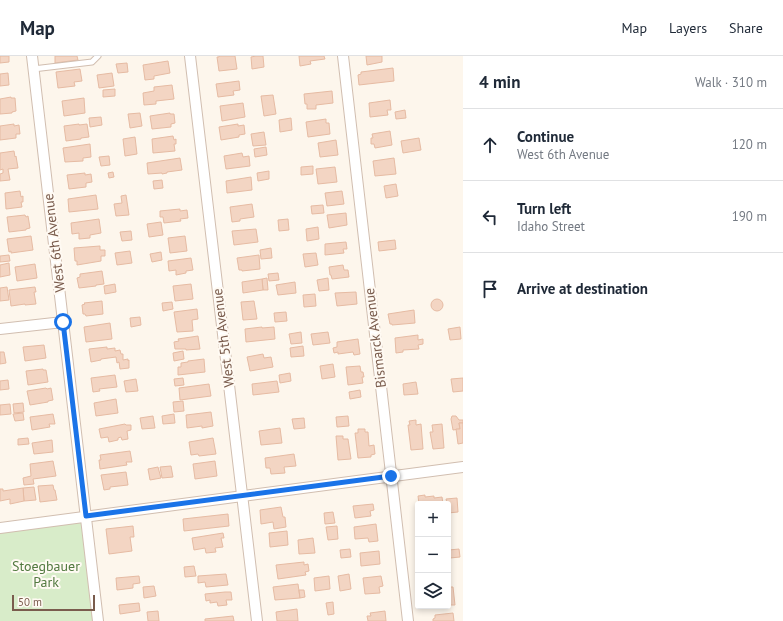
<!DOCTYPE html>
<meta charset="utf-8">
<style>
body{margin:0;font-family:"PT Sans",sans-serif;background:#f6f6f7;color:#1f2937}
.controls{position:absolute;right:12px;bottom:12px;display:grid;overflow:hidden;border-radius:4px;box-shadow:0 2px 6px #0003}
.controls button{width:36px;height:36px;display:grid;place-items:center;padding:0;border:0;border-bottom:1px solid #e0e1e3;background:#fff;color:#1f2937;font:20px sans-serif}
.scale{position:absolute;left:12px;bottom:10px;width:83px;box-sizing:border-box;padding-left:4px;border:2px solid #7a5c4d;border-top:0;font-size:11px;line-height:14px;white-space:nowrap;color:#7a5c4d;-webkit-text-stroke:3px #fffaf3;paint-order:stroke}
.stop{position:absolute;width:12px;height:12px;margin:-9px;border:3px solid #1a73e8;border-radius:50%;background:#fff}
.stop.end{background:#1a73e8;border-color:#fff;box-shadow:0 1px 4px #0008}
.list{margin:0;padding:0;list-style:none}
h2{display:flex;justify-content:space-between;align-items:center;height:52px;margin:0;padding:0 16px;font-size:17px}
h2 small{font-size:13px;font-weight:400;color:#747a83}
.list li{display:grid;grid-template-columns:26px 1fr auto;gap:12px;align-items:center;box-sizing:border-box;height:72px;padding:0 16px;border-top:1px solid #e0e1e3}
.list b{display:block;font-size:15px;white-space:nowrap}
.list p{margin:0;font-size:13px;white-space:nowrap;color:#747a83}
.list em{font-size:13px;font-style:normal;color:#747a83}
.icon{flex:none;width:22px;height:22px;fill:none;stroke:currentColor;stroke-width:2;stroke-linecap:round;stroke-linejoin:round}
.map{position:relative;flex:none;width:463px;height:565px;overflow:hidden}
header{display:flex;align-items:center;gap:24px;box-sizing:border-box;height:56px;padding:0 20px;background:#fff;border-bottom:1px solid #e0e1e3}
header strong{font-size:19px}
nav{display:flex;gap:22px;margin-inline-start:auto;font-size:14px}
main{display:flex}
aside{flex:1;background:#fff}
.map>svg:first-child{display:block}
</style>
<header>
<strong>Map</strong>
<nav><a>Map</a><a>Layers</a><a>Share</a></nav>
</header>
<main>
<div class="map">
<svg width="463" height="565" viewBox="0 0 463 565">
<rect width="100%" height="100%" fill="#fdf6ec"/>
<path fill="#d8ecc9" d="M86 460 98 565H0V472Z"/>
<g fill="#f3d5c3" stroke="#e6bba3">
<path d="M0 0H9V6L0 7Z"/>
<path d="M55 0H77L78 4 55 7Z"/>
<path d="M219 0H235L237 13 219 15 217 1H219Z"/>
<path d="M256 0H263L264 11 252 13 251 1Z"/>
<path d="M299 0H324L325 3 310 5 311 8 300 10Z"/>
<path d="M366 0H382V6L367 9Z"/>
<path d="M168 5 170 17 154 20V23L145 24 143 9Z"/>
<path d="M127 7 128 16 118 17 116 8Z"/>
<path d="M393 12 394 25 359 29 358 19 361 18V16Z"/>
<path d="M80 13 82 25 74 26 75 30 58 32 56 16Z"/>
<path d="M8 17 9 29 0 30V18Z"/>
<path d="M112 17 114 30 99 32 97 19Z"/>
<path d="M239 25 240 34 233 35 234 39 218 41 216 28Z"/>
<path d="M172 29 174 43 156 45V48L144 49 143 37 154 35V31Z"/>
<path d="M115 33V40L103 41V34Z"/>
<path d="M332 35 333 47 316 49V53H307V48H305L304 38Z"/>
<path d="M273 39 276 58 264 60 261 40Z"/>
<path d="M11 41V42H15L16 55 12 56V57L0 58V43Z"/>
<path d="M84 42 85 57 64 60 62 45Z"/>
<path d="M390 44 391 54H387L388 59 370 61 369 47Z"/>
<path d="M243 47 245 61 222 65 220 50Z"/>
<path d="M405 54 406 62 396 63 395 56Z"/>
<path d="M140 57 142 70 130 72 128 58Z"/>
<path d="M170 57V58H174L175 67 171 68V71L152 73 150 60Z"/>
<path d="M101 61 102 69 90 71 89 62Z"/>
<path d="M291 62 292 74 280 76 279 64Z"/>
<path d="M326 63V67H329L330 78 308 81 306 66Z"/>
<path d="M14 68V70L19 69 20 78H16V82L0 84V70Z"/>
<path d="M79 68V69L87 68 89 81 81 82V83L66 85 64 70Z"/>
<path d="M238 68V70L244 69 245 78 239 79V81L221 84 219 71Z"/>
<path d="M390 75 392 89 375 92 374 88H371V82H373L372 78Z"/>
<path d="M264 76 266 89 253 90 251 78Z"/>
<path d="M173 80 174 84 176 83V88H174L175 95 153 97 152 83Z"/>
<path d="M135 81 137 98 125 100 123 83Z"/>
<path d="M419 82 421 94 403 97 401 85Z"/>
<path d="M336 84 338 99 320 101 318 87Z"/>
<path d="M90 88 91 101 83 102V105L65 106 63 92Z"/>
<path d="M266 91 267 99 255 101 254 93Z"/>
<path d="M14 95 15 101 16 100 18 112 8 113 10 124 0 125V118L3 117V113L0 114V97Z"/>
<path d="M242 97 243 101 249 100 250 110 226 113 224 100Z"/>
<path d="M109 100 110 109 101 110 99 101Z"/>
<path d="M180 102 182 114 167 116V117L162 118V117L148 118 147 107Z"/>
<path d="M394 102 396 118 375 120 373 105Z"/>
<path d="M313 110V118L301 119V111Z"/>
<path d="M335 111 337 126 318 128 316 113Z"/>
<path d="M269 115V123L258 125 257 117Z"/>
<path d="M113 116 114 121 109 122 108 117Z"/>
<path d="M85 117V119L91 118 92 126 86 127V131L69 133 67 119Z"/>
<path d="M251 121 252 134 227 137 226 125Z"/>
<path d="M162 124 163 132 154 133 153 125Z"/>
<path d="M396 128 398 140 386 142 384 130Z"/>
<path d="M20 135 21 141 23 140V146H21L22 151 6 153 5 137Z"/>
<path d="M342 135 344 148 327 150 325 137Z"/>
<path d="M96 139 98 153 69 156 68 143Z"/>
<path d="M126 139 129 159 116 160 114 148 122 147 121 140Z"/>
<path d="M252 148 254 161 240 163V165L232 166 230 151Z"/>
<path d="M323 149 324 157 312 158 311 150Z"/>
<path d="M180 153V155L187 154 188 162 180 163 181 165 164 167 163 161H160V155Z"/>
<path d="M346 157 347 169 329 172 327 159Z"/>
<path d="M25 159 26 161 28 160 30 172 26 173V174L9 176 7 161Z"/>
<path d="M99 163 101 177 90 179V182L79 183V177L72 178 71 167Z"/>
<path d="M288 163 289 174 279 175 278 164Z"/>
<path d="M161 166 163 179 149 181 147 168Z"/>
<path d="M318 171 319 183 307 185 306 173Z"/>
<path d="M256 173 258 186 234 189 232 175Z"/>
<path d="M131 175 132 184 122 185 120 176Z"/>
<path d="M31 180 33 194 11 197V195L9 196 7 183Z"/>
<path d="M185 180 187 195 170 197 168 182Z"/>
<path d="M395 184 396 193 379 195 378 186Z"/>
<path d="M346 186 347 193H343L344 197 325 199V188Z"/>
<path d="M100 190V194H105V200H101V205L77 209V205H75L74 192Z"/>
<path d="M271 192 272 202 261 203 260 194Z"/>
<path d="M130 195 132 207 117 209 115 197Z"/>
<path d="M161 196 162 204 152 206 150 198Z"/>
<path d="M316 197 318 209 305 211 303 198Z"/>
<path d="M9 199 10 205 0 206V200Z"/>
<path d="M259 199 260 213 242 215V214H239L237 202Z"/>
<path d="M191 202 193 214 186 215V217L176 219V214L169 215 168 205Z"/>
<path d="M9 207 10 219 0 221V209Z"/>
<path d="M35 208 37 222 17 225 15 211Z"/>
<path d="M343 209 344 214H348L349 221 332 223 331 219H330L329 211Z"/>
<path d="M102 215 104 228 96 229V230L79 232 77 222 80 221V218Z"/>
<path d="M278 217 279 224 269 225 268 218Z"/>
<path d="M267 222 268 234H263L262 223Z"/>
<path d="M328 222 329 234 319 235 317 224Z"/>
<path d="M262 223 263 234 243 237 242 226Z"/>
<path d="M295 226 296 237 278 239 276 229Z"/>
<path d="M115 228 116 236 105 238 104 230Z"/>
<path d="M191 228 193 243 175 245 173 230Z"/>
<path d="M7 231 9 244 0 245V232Z"/>
<path d="M35 231 36 236H34L36 248 25 249V248L11 250 9 234Z"/>
<path d="M356 236 357 248 337 250 335 237Z"/>
<path d="M315 238 316 250 304 251 303 239Z"/>
<circle cx="437" cy="249" r="6"/>
<path d="M102 245 103 258 86 260 85 258H83L82 249 85 248 84 247Z"/>
<path d="M254 245 257 263 243 264 241 246Z"/>
<path d="M172 246 173 253 163 255 162 247Z"/>
<path d="M197 253 198 263 192 264 193 275 177 276 174 256Z"/>
<path d="M414 254 415 267 392 269V268H390L388 258Z"/>
<path d="M286 256 287 265 275 266 274 257Z"/>
<path d="M140 261 141 269 131 271 130 262Z"/>
<path d="M110 267 112 283 86 286 84 271Z"/>
<path d="M262 271V272L274 271 275 283 246 286 245 273Z"/>
<path d="M460 271 461 283 450 284 448 273Z"/>
<path d="M301 276 302 287 291 288 289 278Z"/>
<path d="M328 276 330 287 313 289 311 278Z"/>
<path d="M418 279V284L423 283V288L418 289 419 293 403 294V296L396 297 395 282Z"/>
<path d="M198 280 200 293 186 294V293H175L174 286 179 285 178 283Z"/>
<path d="M358 283 360 298 354 299 353 296 338 298V296L334 297 333 292 337 291V286Z"/>
<path d="M44 289 46 302 25 305 23 291Z"/>
<path d="M303 290 304 300 291 301 290 292Z"/>
<path d="M107 291V293L115 292V295L120 294 121 298H123V304L128 303V305L129 304V312L120 313 119 306 117 307 116 301 101 303V304L91 306 89 293Z"/>
<path d="M183 295 184 303 174 305 173 297Z"/>
<path d="M0 296H4L6 307 0 308Z"/>
<path d="M263 298 264 302 271 301 273 311 250 315 247 301Z"/>
<path d="M204 303 205 316 178 319V311H181V307L188 306V305Z"/>
<path d="M333 308 335 321 322 323 320 310Z"/>
<path d="M360 310 361 316H363L364 321H362L363 327 348 329 346 311Z"/>
<path d="M43 313V314H46L48 326 28 329 26 315Z"/>
<path d="M290 317 291 325 280 327 279 319Z"/>
<path d="M115 319 117 331 99 333 100 335 93 336 91 322Z"/>
<path d="M183 322 184 329 175 330 174 323Z"/>
<path d="M463 322V335L453 336 451 323Z"/>
<path d="M136 323 138 335 126 336 124 325Z"/>
<path d="M8 324 9 333 0 334V325Z"/>
<path d="M277 325 279 336 253 339 252 328Z"/>
<path d="M416 326 418 338 404 339 403 328Z"/>
<path d="M209 328 211 340 180 344 179 332Z"/>
<path d="M46 332 47 333 51 332 53 344 48 345V346L30 349 27 335Z"/>
<path d="M360 334 361 341 350 343 349 336Z"/>
<path d="M116 343 118 357 96 360 94 347Z"/>
<path d="M183 345 184 355 174 356 173 346Z"/>
<path d="M23 347 24 356 14 357 13 348Z"/>
<path d="M10 348 11 358 0 359V349Z"/>
<path d="M211 356 213 370 202 372V370L187 372 186 359Z"/>
<path d="M23 357 24 364 15 365 13 358Z"/>
<path d="M53 358 55 368H49L50 371 32 374 30 361Z"/>
<path d="M174 358 175 367 163 368 162 360Z"/>
<path d="M153 360 155 372 142 373 140 362Z"/>
<path d="M348 360 349 370 337 371 336 361Z"/>
<path d="M452 360H456L459 364H463V367H459L460 373 453 374 451 363Z"/>
<path d="M304 362 305 372 294 373 292 363Z"/>
<path d="M416 364V369L421 368 423 393 411 394 408 369H410L409 365Z"/>
<path d="M459 367H463V387L458 388 456 373H460Z"/>
<path d="M125 368 126 369H131V374L127 375 128 383 122 384 121 381 118 382V384L109 386 108 381 101 382 99 373Z"/>
<path d="M442 368 444 392 433 393 430 376H433L432 369Z"/>
<path d="M280 372 282 387 261 389 259 375Z"/>
<path d="M358 373H365V376H368L369 390 374 389 375 398 371 399V401L358 402 355 377H358Z"/>
<path d="M336 380H343V383H348L351 403 338 404Z"/>
<path d="M28 382 29 388 18 389V383Z"/>
<path d="M213 382 216 398 199 400 198 398 191 399 189 386Z"/>
<path d="M52 384 53 396 34 398 32 387Z"/>
<path d="M130 395 132 406H126L127 409 100 413 99 404H101L100 399Z"/>
<path d="M294 398 296 410 284 411 285 417 271 418 270 412H266L265 402Z"/>
<path d="M53 405 56 420 33 423 34 428 24 429 23 422 31 420 30 408Z"/>
<path d="M215 405 217 420 195 423 193 408Z"/>
<path d="M171 410 173 421 162 422 160 411Z"/>
<path d="M158 411 161 422 150 424 148 413Z"/>
<path d="M126 416 128 429 110 431V433L104 434 101 419Z"/>
<path d="M53 429 54 434H55L57 444 40 446 38 430Z"/>
<path d="M34 431 36 444 24 445 23 432Z"/>
<path d="M23 432 24 445 10 448V443L0 445V433H3V435Z"/>
<path d="M425 439V441L434 440V442L442 441 443 448H419L418 440Z"/>
<path d="M457 442 458 456 448 457V448H444V447H447L446 443Z"/>
<path d="M373 448 374 454 370 455 371 460 355 462 353 450Z"/>
<path d="M281 451 283 461H285L286 471 274 473 273 466 261 468 260 454Z"/>
<path d="M333 456 335 467 325 468 324 457Z"/>
<path d="M228 458 229 470 184 475 183 463Z"/>
<path d="M376 468 378 485 369 486 368 482 355 483 354 471Z"/>
<path d="M133 470 134 481H130L132 495 109 498 106 473Z"/>
<path d="M337 470 338 483 328 484 326 471Z"/>
<path d="M287 475 288 489 270 491 269 477Z"/>
<path d="M223 477 224 482H221L223 491 215 492 216 496 206 497 205 492 194 494 192 482Z"/>
<path d="M313 482 315 497 299 498 298 484Z"/>
<path d="M350 493 351 501 341 502 340 494Z"/>
<path d="M459 493 460 501 450 502 449 494Z"/>
<path d="M379 495 380 508 361 510 360 497Z"/>
<path d="M304 506V509L308 508 309 515 305 516 306 519 278 523 276 509Z"/>
<path d="M194 510 196 520 185 521 184 511Z"/>
<path d="M226 518 228 529 206 531 205 526 198 527V520Z"/>
<path d="M349 518 351 533 340 535 338 520Z"/>
<path d="M139 520 140 527 133 528V532L117 534 116 522Z"/>
<path d="M329 520 330 533 315 535 314 522Z"/>
<path d="M381 520 383 530 379 531 380 537 365 538 363 522Z"/>
<path d="M298 528 300 542 275 544 273 531Z"/>
<path d="M154 530 156 540 144 542 143 531Z"/>
<path d="M448 531H453L455 549H448Z"/>
<path d="M299 534H304L305 541 300 542Z"/>
<path d="M225 536H231L232 544H226L227 549 218 550 217 546 210 547V544L206 545 205 538Z"/>
<path d="M333 546 334 558 328 559 326 547Z"/>
<path d="M139 547 140 555 120 558 119 549Z"/>
<path d="M297 553 298 565H277L276 556Z"/>
<path d="M158 555 159 565H148L147 556Z"/>
<path d="M385 555 386 565H368L367 560H371L370 557Z"/>
<path d="M453 557 454 565H433V563L435 562V559Z"/>
<path d="M233 560 234 565H205V563Z"/>
</g>
<g fill="none" stroke-linecap="round" stroke-linejoin="round">
<g stroke="#d1beb0" stroke-width="7">
<path id="service" d="M33 13 92 6 98 0"/>
</g>
<g stroke="#d1beb0" stroke-width="12">
<g id="minor">
<path d="M32 0 98 565"/>
<path d="M190 0 257 565"/>
<path d="M343 0 408 565"/>
<path d="M0 273 63 266"/>
<path d="M0 472 463 411"/>
</g>
</g>
<use href="#service" stroke="#fff" stroke-width="5"/>
<use href="#minor" stroke="#fff" stroke-width="10"/>
</g>
<g fill="none" stroke-linecap="round" stroke-linejoin="round">
<path stroke="#1a73e8" stroke-width="5" d="M63 266 86 460 391 420"/>
</g>
<g text-anchor="middle" dominant-baseline="central" stroke-width="4" stroke-linejoin="round" paint-order="stroke">
<g font-size="14" fill="#7a5c4d" stroke="#fffaf3">
<text transform="translate(54 187) rotate(-97)">West 6th Avenue</text>
<text transform="translate(223 282) rotate(-97)">West 5th Avenue</text>
<text transform="translate(375 282) rotate(-97)">Bismarck Avenue</text>
</g>
<g font-size="14" fill="#537a41" stroke="#fffaf3">
<text x="46" y="510">Stoegbauer<tspan x="46" dy="16">Park</tspan></text>
</g>
</g>
</svg>
<div class="controls">
<button>+</button>
<button>−</button>
<button><svg class="icon" aria-label="layers" viewBox="0 0 24 24"><path d="M12 4l9 5-9 5-9-5zM3 14l9 5 9-5"/></svg></button>
</div>
<div class="scale">50 m</div>
<div class="stop" style="left:63px;top:266px"></div>
<div class="stop end" style="left:391px;top:420px"></div>
</div>
<aside>
<h2>4 min<small>Walk · 310 m</small></h2>
<ul class="list">
<li><svg class="icon" aria-label="ahead" viewBox="0 0 24 24"><path d="M12 20V5M6 11l6-6 6 6"/></svg><div><b>Continue</b><p>West 6th Avenue</p></div><em>120 m</em></li>
<li><svg class="icon" aria-label="left" viewBox="0 0 24 24"><path d="M17 20v-9H6M10 6l-5 5 5 5"/></svg><div><b>Turn left</b><p>Idaho Street</p></div><em>190 m</em></li>
<li><svg class="icon" aria-label="arrive" viewBox="0 0 24 24"><path d="M6 21V4h12l-3 4 3 4H6"/></svg><div><b>Arrive at destination</b></div></li>
</ul>
</aside>
</main>
